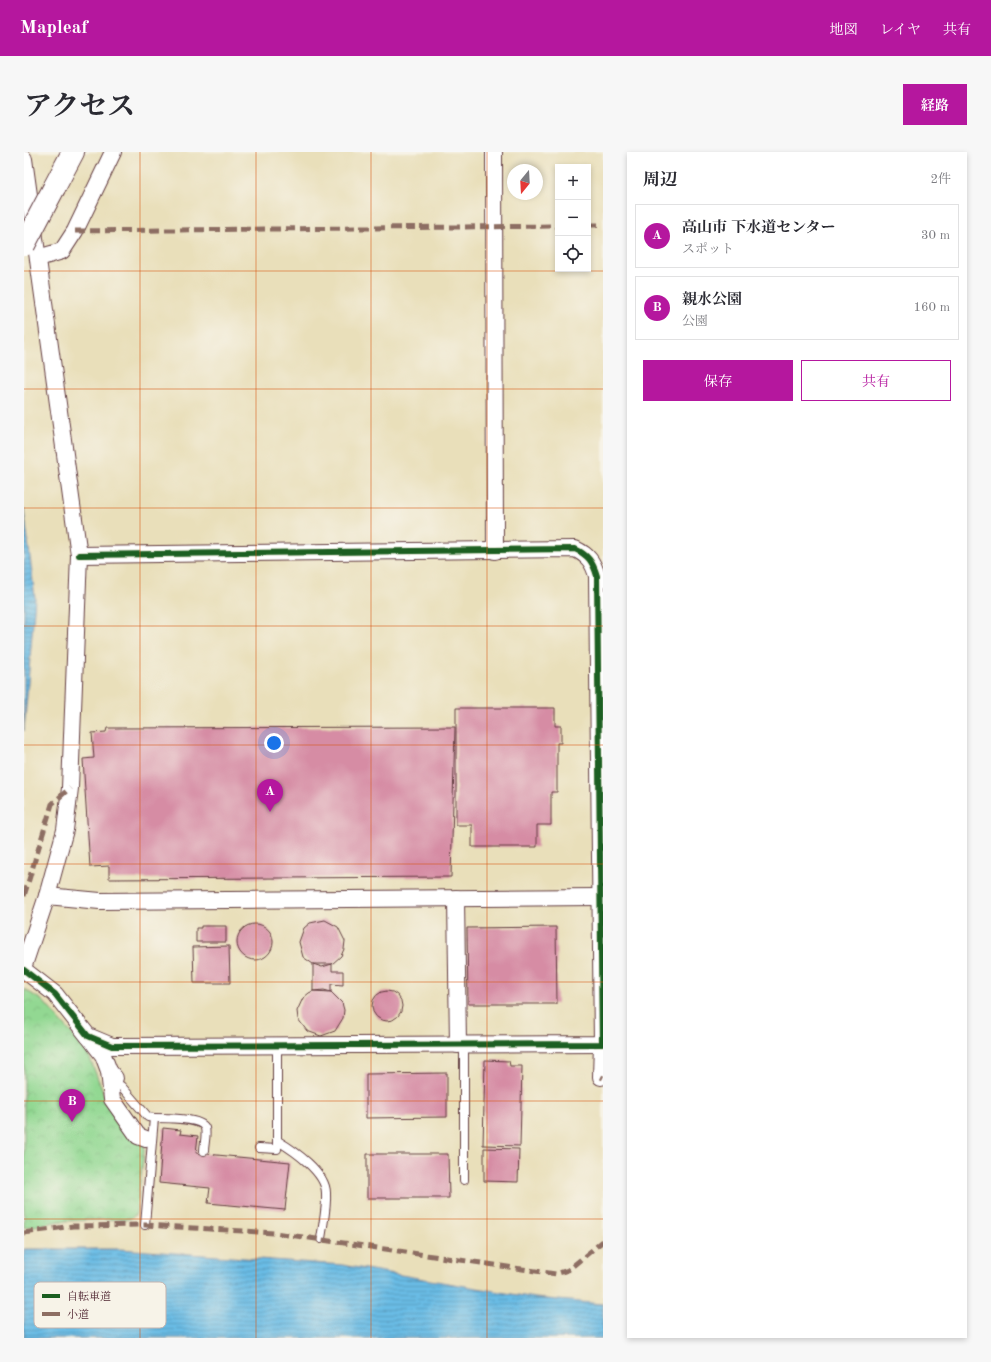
<!DOCTYPE html>
<html lang="ja">
<meta charset="utf-8">
<style>
body{margin:0;font-family:"Old Standard TT","Noto Serif JP",serif;background:#f7f7f7;color:#2b2b33}
.controls{position:absolute;right:12px;top:12px;display:grid;overflow:hidden;border-radius:0px;box-shadow:0 2px 6px #0003}
.controls button{width:36px;height:36px;display:grid;place-items:center;padding:0;border:0;border-bottom:1px solid #e1e1e2;background:#fff;color:#2b2b33;font:20px sans-serif}
.compass{position:absolute;left:483px;top:12px;width:36px;height:36px;border-radius:50%;background:#fff;box-shadow:0 2px 6px #0003;rotate:198deg}
.you{position:absolute;left:250px;top:591px;width:14px;height:14px;margin:-10px;border:3px solid #fff;border-radius:50%;background:#1a73e8;box-shadow:0 0 0 6px #1a73e833}
.badge{display:grid;place-items:center;width:26px;height:26px;border-radius:50%;background:#b5179e;color:#fff;font-size:13px;font-weight:700}
.pin{position:absolute;translate:-50% -33px;filter:drop-shadow(0 1px 2px #0008)}
.pin::after{content:'';position:absolute;top:21px;width:14px;height:12px;background:inherit;clip-path:polygon(0 0,100% 0,50% 100%)}
.list{margin:0;padding:0;list-style:none}
h2{display:flex;justify-content:space-between;align-items:center;height:52px;margin:0;padding:0 16px;font-size:17px}
h2 small{font-size:13px;font-weight:400;color:#7c7c81}
.list li{display:grid;grid-template-columns:26px 1fr auto;gap:12px;align-items:center;box-sizing:border-box;height:64px;margin:0 8px 8px;padding:0 8px;border:1px solid #e1e1e2;border-radius:0px}
.list b{display:block;font-size:15px;white-space:nowrap}
.list p{margin:0;font-size:13px;white-space:nowrap;color:#7c7c81}
.list em{font-size:13px;font-style:normal;color:#7c7c81}
.actions{display:flex;gap:8px;padding:12px 16px}
.actions a{flex:1;padding:9px 0;border:1px solid #b5179e;border-radius:0px;text-align:center;font-size:14px;color:#b5179e}
.actions .main{background:#b5179e;color:#fff}
.icon{flex:none;width:22px;height:22px;fill:none;stroke:currentColor;stroke-width:2;stroke-linecap:round;stroke-linejoin:round}
.map{position:relative;flex:none;width:579px;height:1186px;overflow:hidden;border-radius:0px}
header{display:flex;align-items:center;gap:24px;box-sizing:border-box;height:56px;padding:0 20px;background:#b5179e;color:#fff}
header strong{font-size:19px}
nav{display:flex;gap:22px;margin-inline-start:auto;font-size:14px}
.intro{display:flex;align-items:center;justify-content:space-between;box-sizing:border-box;height:96px;padding:0 24px}
h1{margin:0;font-size:28px}
.button{padding:10px 18px;border-radius:0px;background:#b5179e;color:#fff;font-size:14px;font-weight:700}
main{display:flex;gap:24px;padding:0 24px}
aside{flex:1;background:#fff;border-radius:0px;box-shadow:0 2px 6px #0003}
.map>svg:first-child{display:block}
</style>
<header>
<strong>Mapleaf</strong>
<nav><a>地図</a><a>レイヤ</a><a>共有</a></nav>
</header>
<div class="intro"><h1>アクセス</h1><a class="button">経路</a></div>
<main>
<div class="map">
<svg width="579" height="1186" viewBox="0 0 579 1186">
<defs>
<pattern id="park-crowns" width="20" height="18" patternUnits="userSpaceOnUse"><rect width="20" height="18" fill="#92d892"/><path d="M2 6a3 3 0 1 1 6 0M12 15a3 3 0 1 1 6 0" fill="none" stroke="#7fb97e"/></pattern>
<pattern id="water-rules" width="6" height="5" patternUnits="userSpaceOnUse"><rect width="6" height="5" fill="#69bce5"/><path d="M0 2.5h6" fill="none" stroke="#5898ba"/></pattern>
</defs>
<rect width="100%" height="100%" fill="#f7f3e8"/>
<filter id="ink" filterUnits="userSpaceOnUse"><feTurbulence type="fractalNoise" baseFrequency=".025" numOctaves="2"/><feDisplacementMap in="SourceGraphic" scale="8" xChannelSelector="R" yChannelSelector="G"/><feConvolveMatrix kernelMatrix="1 2 1 2 8 2 1 2 1" color-interpolation-filters="sRGB"/></filter>
<filter id="wash" filterUnits="userSpaceOnUse"><feTurbulence type="fractalNoise" baseFrequency=".012" numOctaves="4" result="noise"/><feDisplacementMap in="SourceGraphic" scale="16" xChannelSelector="R" yChannelSelector="G"/><feGaussianBlur stdDeviation="0.9" result="paint"/><feColorMatrix in="noise" values="0 0 0 0 0 0 0 0 0 0 0 0 0 0 0 0 0 1.4 0 .05"/><feComposite in="paint" operator="in"/></filter>
<g filter="url(#wash)">
<rect width="100%" height="100%" fill="#e9dfba"/>
<path fill="url(#park-crowns)" stroke="#6e7c5e" d="M0 837 19 849 63 899 83 950 121 994 112 1062 106 1067 36 1069 0 1076Z"/>
<g fill="url(#water-rules)" stroke="#5a6e88">
<path d="M0 356 11 446 0 579Z"/>
<path d="M0 1097H95L318 1113 511 1146 579 1152V1186H0Z"/>
</g>
<g id="blocks">
<g fill="#d68ca4">
<path d="M432 556H531V574H537V591H533V640H527V673H513V695H448V673H432Z"/>
<path d="M431 575 427 725 85 727V714L66 715 59 607 70 606 68 581 82 580 83 576Z"/>
<path d="M301 768 314 775 321 789 320 797 317 804 308 812H289L298 815 308 812V819H319V833L307 832V840L318 851 320 858 319 866 311 879 297 884 283 879 274 867 273 859 279 846 285 841 289 839 307 840 300 838 289 839V812L279 805 275 790 280 776 286 771Z"/>
<circle cx="231" cy="790" r="18"/>
<path d="M177 774H202V790H172V776H177Z"/>
<path d="M532 775 533 852H444L443 776Z"/>
<path d="M205 794 206 831H170L169 795Z"/>
<circle cx="363" cy="854" r="15"/>
<path d="M461 908 485 909 486 914H498L496 994 459 993Z"/>
<path d="M423 921V965L342 966V922Z"/>
<path d="M139 976 157 978 156 982 174 984 172 1001 266 1010 261 1058 184 1051 186 1036 135 1031Z"/>
<path d="M460 996 495 997 494 1030 460 1029Z"/>
<path d="M343 1002H424L425 1046H343Z"/>
</g>
</g>
</g>
<g filter="url(#ink)">
<use href="#blocks" fill-opacity="0" stroke="#623c40" stroke-width="1"/>
<g fill="none" stroke-linecap="round" stroke-linejoin="round">
<g stroke="#623c40" stroke-width="10">
<g id="lane">
<path d="M97 934 124 965 130 966 121 1073"/>
<path d="M130 966C141 966 178 966 181 976 183 983 180 992 180 999"/>
<path d="M254 989C269 998 302 1020 302 1041 303 1056 299 1072 297 1087"/>
<path d="M235 996 253 997V893"/>
<path d="M440 1028V893"/>
</g>
</g>
<g stroke="#623c40" stroke-width="18">
<g id="street">
<path d="M470 0 471 399"/>
<path d="M0 7 55 403 46 636 41 678 23 744 0 813"/>
<path d="M14 106 38 99 51 79 89 0"/>
<path d="M23 744 76 749 575 745"/>
<path d="M432 746 434 893"/>
<path d="M0 818 31 842 64 884 88 894 578 892 573 424C569 410 564 403 551 397L55 403"/>
<path d="M65 885 79 903 85 919 91 926"/>
<path d="M85 919 88 947 114 984 122 987"/>
<path d="M577 925 578 892"/>
</g>
</g>
<g stroke="#623c40" stroke-width="24">
<path id="primary" d="M30 36 49 0"/>
</g>
<use href="#lane" stroke="#fff" stroke-width="8"/>
<use href="#street" stroke="#fff" stroke-width="16"/>
<use href="#primary" stroke="#fff" stroke-width="22"/>
<g stroke="#623c40" stroke-width="24" stroke-linecap="butt">
<path id="primary-bridge" d="M0 93 30 36"/>
</g>
<use href="#primary-bridge" stroke="#fff" stroke-width="22"/>
<g stroke="#8d6e63" stroke-width="5" stroke-dasharray="10 5" stroke-linecap="butt">
<path d="M564 73H579"/>
<path d="M51 79 534 74"/>
<path d="M0 744 28 652 46 636"/>
<path d="M577 925 579 926"/>
<path d="M0 1081 49 1074 121 1073 251 1081 532 1122 544 1118 579 1089"/>
</g>
<g stroke="#f7f3e8" stroke-width="8">
<path id="cycleway" d="M0 818 31 842 64 884 88 894 578 892 573 424C569 410 564 403 551 397L55 403"/>
</g>
<use href="#cycleway" stroke="#1b5e20" stroke-width="6"/>
</g>
</g>
<path fill="none" stroke="#d8530f" stroke-width="1" stroke-opacity="0.55" d="M116 0V1186M232 0V1186M347 0V1186M463 0V1186M0 119H579M0 237H579M0 356H579M0 474H579M0 593H579M0 712H579M0 830H579M0 949H579M0 1067H579"/>
<rect x="10" y="1130" width="132" height="46" rx="6" fill="#f7f3e8" stroke="#c3b3af" stroke-width="1"/>
<rect x="18" y="1142" width="18" height="4" fill="#1b5e20"/>
<rect x="18" y="1160" width="18" height="4" fill="#8d6e63"/>
<g font-size="11" fill="#4a1f2b">
<text x="43" y="1148">自転車道</text>
<text x="43" y="1166">小道</text>
</g>
</svg>
<div class="controls">
<button>+</button>
<button>−</button>
<button><svg class="icon" aria-label="locate" viewBox="0 0 24 24"><circle cx="12" cy="12" r="6"/><path d="M12 2v4M12 18v4M2 12h4M18 12h4"/></svg></button>
</div>
<svg class="compass" viewBox="-18 -18 36 36"><path d="M0-13l5 13h-10z" fill="#e53935"/><path d="M0 13l5-13h-10z" fill="#7c7c81"/></svg>
<div class="you"></div>
<div class="pin badge" style="left:246px;top:660px">A</div>
<div class="pin badge" style="left:48px;top:970px">B</div>
</div>
<aside>
<h2>周辺<small>2件</small></h2>
<ul class="list">
<li><span class="badge">A</span><div><b>高山市 下水道センター</b><p>スポット</p></div><em>30 m</em></li>
<li><span class="badge">B</span><div><b>親水公園</b><p>公園</p></div><em>160 m</em></li>
</ul>
<div class="actions"><a class="main">保存</a><a>共有</a></div>
</aside>
</main>
